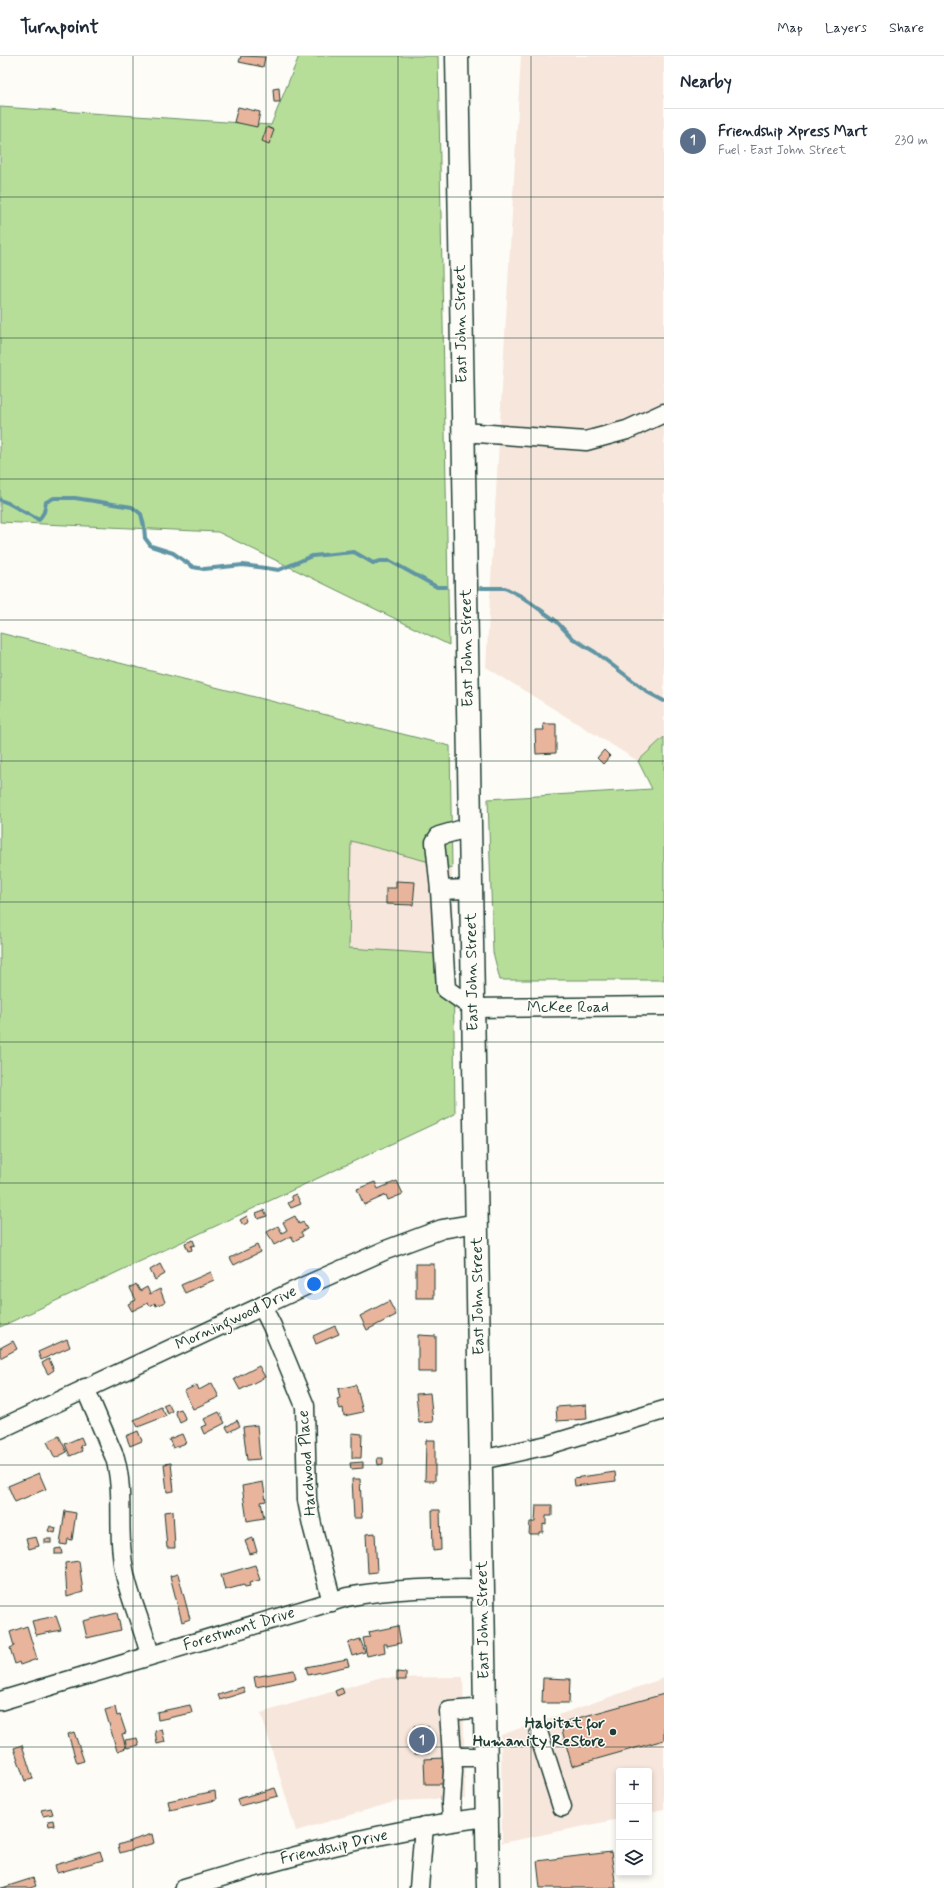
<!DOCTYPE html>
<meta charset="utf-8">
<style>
body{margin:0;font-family:Mynerve,sans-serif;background:#f2f2f3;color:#1f2937}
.controls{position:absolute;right:12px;bottom:12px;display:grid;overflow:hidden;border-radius:4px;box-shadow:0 2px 6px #0003}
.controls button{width:36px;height:36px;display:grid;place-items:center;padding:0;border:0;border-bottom:1px solid #e0e1e3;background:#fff;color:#1f2937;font:20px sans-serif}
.you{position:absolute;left:314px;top:1228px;width:14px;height:14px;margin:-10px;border:3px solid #fff;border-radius:50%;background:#1a73e8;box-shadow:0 0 0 6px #1a73e833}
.badge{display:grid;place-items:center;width:26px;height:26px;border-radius:50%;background:#0f766e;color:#fff;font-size:13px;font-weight:700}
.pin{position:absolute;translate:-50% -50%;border:2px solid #fff;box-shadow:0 1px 4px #0006}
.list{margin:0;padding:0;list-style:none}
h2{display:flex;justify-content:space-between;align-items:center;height:52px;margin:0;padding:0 16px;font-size:17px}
h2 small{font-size:13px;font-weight:400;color:#747a83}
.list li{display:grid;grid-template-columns:26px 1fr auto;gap:12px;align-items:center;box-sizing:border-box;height:64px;padding:0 16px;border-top:1px solid #e0e1e3}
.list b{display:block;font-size:15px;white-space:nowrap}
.list p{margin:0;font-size:13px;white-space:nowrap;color:#747a83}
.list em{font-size:13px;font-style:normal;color:#747a83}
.icon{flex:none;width:22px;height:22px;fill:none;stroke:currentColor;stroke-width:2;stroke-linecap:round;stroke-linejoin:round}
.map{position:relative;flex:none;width:664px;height:1832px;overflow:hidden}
header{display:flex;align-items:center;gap:24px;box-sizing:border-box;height:56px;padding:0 20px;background:#fff;border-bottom:1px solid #e0e1e3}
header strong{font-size:19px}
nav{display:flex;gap:22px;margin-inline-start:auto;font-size:14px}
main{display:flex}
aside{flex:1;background:#fff}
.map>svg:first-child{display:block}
</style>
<header>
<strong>Turnpoint</strong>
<nav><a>Map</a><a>Layers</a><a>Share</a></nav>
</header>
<main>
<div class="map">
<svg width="664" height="1832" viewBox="0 0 664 1832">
<rect width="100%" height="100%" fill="#fdfcf7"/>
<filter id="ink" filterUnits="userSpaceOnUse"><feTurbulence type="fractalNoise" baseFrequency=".025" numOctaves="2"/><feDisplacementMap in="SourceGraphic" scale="8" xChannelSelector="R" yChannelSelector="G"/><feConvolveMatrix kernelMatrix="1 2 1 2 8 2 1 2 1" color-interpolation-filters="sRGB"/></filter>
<g filter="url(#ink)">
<g fill="#f7e6db">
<path d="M521 0H664V681L638 705 486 611Z"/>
<path d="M351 785 452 812 453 899 349 893Z"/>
<path d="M463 1621 465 1742 397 1745 296 1775 261 1657 378 1622Z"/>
<path d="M664 1622V1753L649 1756V1715H619V1763L502 1787 501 1679Z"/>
</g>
<g fill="#b7de99" stroke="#6b8e66">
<path d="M299 0H438L449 589 218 476 0 466V51L271 69Z"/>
<path d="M0 577 450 690 452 812 351 785 349 892 453 899 455 1058 0 1271Z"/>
<path d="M664 681V924H500L493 896 488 743 652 733 638 705Z"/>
</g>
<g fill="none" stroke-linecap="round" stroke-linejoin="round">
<g stroke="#6095a4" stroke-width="4">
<path d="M0 444 8 447 39 464 44 456 46 446 54 442H75L132 451 141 458 144 470 145 482 151 490 173 497 193 511 204 513 243 509 279 514 312 500 354 496 373 507 381 505H390L437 531H446"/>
<path d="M481 532H505L521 540 556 565 572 582 595 596 649 637 664 645"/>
</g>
</g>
<g fill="#e8b49b" stroke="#1f3d34">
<path d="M241 0 265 1 263 11 239 6Z"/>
<path d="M279 32 280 46H274L273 33Z"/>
<path d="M238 51 260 56 257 71 234 66Z"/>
<path d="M267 71 274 74 269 88 262 85Z"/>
<path d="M543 668H556V697L536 698 535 674H544Z"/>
<path d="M604 694 610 700 603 708 597 702Z"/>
<path d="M396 825 415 826 413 849 386 848V832H396Z"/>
<path d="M397 1125 403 1138 388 1144 386 1139 364 1149 357 1133 375 1126 378 1133Z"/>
<path d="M296 1138 301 1148 291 1152 288 1147 293 1144 291 1140Z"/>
<path d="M264 1154 267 1160 258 1163 256 1157Z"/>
<path d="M247 1160 249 1166 243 1169 240 1164Z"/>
<path d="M295 1160 299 1168 303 1166 307 1173 301 1176 303 1180 294 1185 291 1180 274 1189 267 1176 278 1170 282 1177 287 1174 283 1166Z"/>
<path d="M193 1184 195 1189 191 1190 192 1194 188 1195 185 1187Z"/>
<path d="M257 1189 260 1196 234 1209 230 1202Z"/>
<path d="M160 1208 165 1218 155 1224 150 1214Z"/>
<rect x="416" y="1208" width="18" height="34"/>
<path d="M211 1216 214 1224 185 1237 181 1229Z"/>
<path d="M136 1228 140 1235 147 1231 150 1238 160 1233 165 1246 156 1250 155 1247 150 1250 148 1247 132 1255 128 1248 136 1244 130 1232Z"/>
<path d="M389 1245 396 1259 367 1274 360 1260Z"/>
<path d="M335 1270 339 1278 316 1288 313 1280Z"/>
<path d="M418 1279 436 1280V1316H418Z"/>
<path d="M67 1283 70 1291 41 1304 38 1296Z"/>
<path d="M13 1285 17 1293 0 1302V1292Z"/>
<path d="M49 1303 54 1314 48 1318 42 1307Z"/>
<path d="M259 1310 265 1321 240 1334 234 1323Z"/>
<path d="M212 1327 219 1341 193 1353 184 1335 197 1329 199 1334Z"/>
<path d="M356 1329 363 1356 344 1360 343 1352 340 1353 337 1343 340 1342 338 1333Z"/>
<path d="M430 1337 433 1366 419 1367 416 1338Z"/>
<path d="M168 1347 172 1355 168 1358 163 1349Z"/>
<path d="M586 1349 587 1363 557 1365 556 1351Z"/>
<path d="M161 1351 166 1360 138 1371 134 1364Z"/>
<path d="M181 1353 186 1364 180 1367 175 1355Z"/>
<path d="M219 1356 225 1367 204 1378 201 1371 207 1369 204 1363Z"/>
<path d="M237 1364 240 1370 229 1376 226 1371Z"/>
<path d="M257 1369 260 1403 247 1404 243 1371Z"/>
<path d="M138 1375 142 1385 130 1390 126 1380Z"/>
<path d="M352 1377 362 1378 361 1402H352Z"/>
<path d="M182 1378 186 1387 173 1392 169 1383Z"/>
<path d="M59 1380 67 1396 55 1402 47 1386Z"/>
<path d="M81 1381 84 1388 80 1390 82 1395 70 1400 65 1388Z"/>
<path d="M426 1384H435V1425H425Z"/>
<path d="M377 1402H383V1408L378 1409Z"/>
<path d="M363 1406V1412L351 1413 350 1407Z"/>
<path d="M171 1407 174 1435 167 1436 164 1408Z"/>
<path d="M615 1416 616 1425 575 1430 574 1422Z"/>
<path d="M39 1417 46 1433 15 1446 8 1430Z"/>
<path d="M352 1423H360L362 1462H354Z"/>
<path d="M263 1426 266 1445 261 1446 264 1462 247 1465 242 1430Z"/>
<path d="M536 1449H552V1460H546V1469L543 1468V1476H539V1478H529L530 1466H535Z"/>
<path d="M432 1454H440L441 1494 433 1495Z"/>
<path d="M65 1455 76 1457 72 1484 68 1483 67 1489 60 1488Z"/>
<path d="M173 1455 175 1492H167L164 1456Z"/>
<path d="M50 1470 56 1472 55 1477 48 1475Z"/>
<path d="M375 1477 377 1516 368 1517 366 1478Z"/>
<path d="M36 1481 39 1490 29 1493 26 1483Z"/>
<path d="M253 1482 257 1496 250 1498 245 1485Z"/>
<rect x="45" y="1483" width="6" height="4"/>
<path d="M61 1492 62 1498H55V1493Z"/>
<path d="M79 1505 83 1536 67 1541 65 1507Z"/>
<path d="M255 1509 260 1524 249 1527 250 1530 245 1531 244 1529 225 1534 221 1519Z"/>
<path d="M178 1518 190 1563 182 1566 170 1520Z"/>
<path d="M117 1557 121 1574 87 1582 83 1565Z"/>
<path d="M56 1560 61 1574 36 1579 32 1565Z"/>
<path d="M27 1570 37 1603 20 1609 19 1606 15 1608 10 1592 14 1590 10 1576Z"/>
<path d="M398 1570 401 1587 387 1590V1588H384L385 1596 367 1600 363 1582 370 1581 369 1576Z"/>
<path d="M360 1583 365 1596 352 1600 348 1587Z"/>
<path d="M347 1603 349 1610 308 1619 306 1611Z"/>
<path d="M294 1614 296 1623 256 1631 254 1621Z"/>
<path d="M397 1616 406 1617V1624H397Z"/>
<path d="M543 1622 570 1623 569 1647H542Z"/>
<path d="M243 1631 245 1636 220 1644 218 1639Z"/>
<path d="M342 1632 344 1637 337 1640 335 1635Z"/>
<path d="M664 1638V1684L572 1710 560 1667Z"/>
<path d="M190 1649 192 1657 158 1664 157 1656Z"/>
<path d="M115 1651 117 1660 120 1659 126 1677 122 1678 126 1692 117 1695 105 1654Z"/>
<path d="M414 1670H428L429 1697 415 1698Z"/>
<path d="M162 1673 165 1686 157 1688 155 1675Z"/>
<path d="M74 1676 84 1705 77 1707 68 1678Z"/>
<path d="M137 1682 139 1689 127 1692 125 1684Z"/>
<path d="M22 1689 33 1723 25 1725 14 1692Z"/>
<path d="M444 1702 445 1728H425L424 1703Z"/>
<path d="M275 1732 278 1740 239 1750 237 1743Z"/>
<path d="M215 1735 216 1744 170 1754 168 1745Z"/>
<path d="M51 1752 53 1758 43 1760 41 1754Z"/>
<path d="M53 1764 54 1769 49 1770 48 1765Z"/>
<path d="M152 1778 154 1787 120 1797 118 1789Z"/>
<path d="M100 1795 103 1804 57 1817 55 1809Z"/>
<path d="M611 1796 616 1832H540L537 1805Z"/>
<path d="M33 1822 36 1830 30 1832H2Z"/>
</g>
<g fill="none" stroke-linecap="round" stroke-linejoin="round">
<g stroke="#1f3d34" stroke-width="21">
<g id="minor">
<path d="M463 376 586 385 627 374 664 357"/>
<path d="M470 833 440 834 446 933 473 952 664 950"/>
<path d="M440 834 435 786 439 780 470 771"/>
<path d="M262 1250 272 1270 305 1350 307 1444 312 1469 332 1546"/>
<path d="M85 1332 115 1402C124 1434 118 1466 122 1499 125 1534 142 1566 150 1599"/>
<path d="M0 1373 307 1229 386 1194 442 1173 477 1167"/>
<path d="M481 1404 548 1389 664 1354"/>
<path d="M0 1645 347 1541C394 1532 435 1532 483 1532"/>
<path d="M539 1679 562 1751"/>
<path d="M453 1701H486"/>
<path d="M452 1765 451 1747 453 1715 449 1655 473 1653 485 1654"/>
<path d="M184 1832C284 1802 383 1774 487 1761"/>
<path d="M419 1832 424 1770"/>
</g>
</g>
<g stroke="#1f3d34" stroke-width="25">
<path id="major" d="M457 0 488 1832"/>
</g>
<use href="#minor" stroke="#fdfcf7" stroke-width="18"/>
<use href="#major" stroke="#fdfcf7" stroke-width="22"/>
</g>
</g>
<path fill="none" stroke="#1f3d34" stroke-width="1" stroke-opacity="0.55" d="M133 0V1832M266 0V1832M398 0V1832M531 0V1832M0 141H664M0 282H664M0 423H664M0 564H664M0 705H664M0 846H664M0 986H664M0 1127H664M0 1268H664M0 1409H664M0 1550H664M0 1691H664"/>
<circle fill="#1f3d34" stroke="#fdfcf7" stroke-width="1.5" cx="613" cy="1676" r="4"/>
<g text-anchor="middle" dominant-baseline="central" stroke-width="3" stroke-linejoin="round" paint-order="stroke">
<g font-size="16" fill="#1f3d34" stroke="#fdfcf7">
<text transform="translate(461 268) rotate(-91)">East John Street</text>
<text transform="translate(467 592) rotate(-91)">East John Street</text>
<text transform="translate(472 916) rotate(-91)">East John Street</text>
<text x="568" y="951">McKee Road</text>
<text transform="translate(478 1240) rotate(-91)">East John Street</text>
<text transform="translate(236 1262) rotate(-25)">Morningwood Drive</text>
<text transform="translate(307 1407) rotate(-94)">Hardwood Place</text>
<text transform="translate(483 1564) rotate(-91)">East John Street</text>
<text transform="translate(239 1573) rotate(-17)">Forestmont Drive</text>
<text transform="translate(334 1791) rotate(-13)">Friendship Drive</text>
</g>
<g font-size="16" font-weight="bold" fill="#1f3d34" stroke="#fdfcf7" text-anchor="end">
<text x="605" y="1667">Habitat for<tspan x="605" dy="18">Humanity ReStore</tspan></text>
</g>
</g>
</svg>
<div class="controls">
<button>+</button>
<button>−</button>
<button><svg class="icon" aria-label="layers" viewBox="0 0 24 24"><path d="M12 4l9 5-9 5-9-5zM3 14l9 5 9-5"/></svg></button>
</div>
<div class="you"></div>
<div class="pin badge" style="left:422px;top:1684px;background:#5c6f8a">1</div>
</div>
<aside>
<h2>Nearby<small></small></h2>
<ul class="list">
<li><span class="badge" style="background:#5c6f8a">1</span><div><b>Friendship Xpress Mart</b><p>Fuel · East John Street</p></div><em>230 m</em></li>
</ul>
</aside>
</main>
